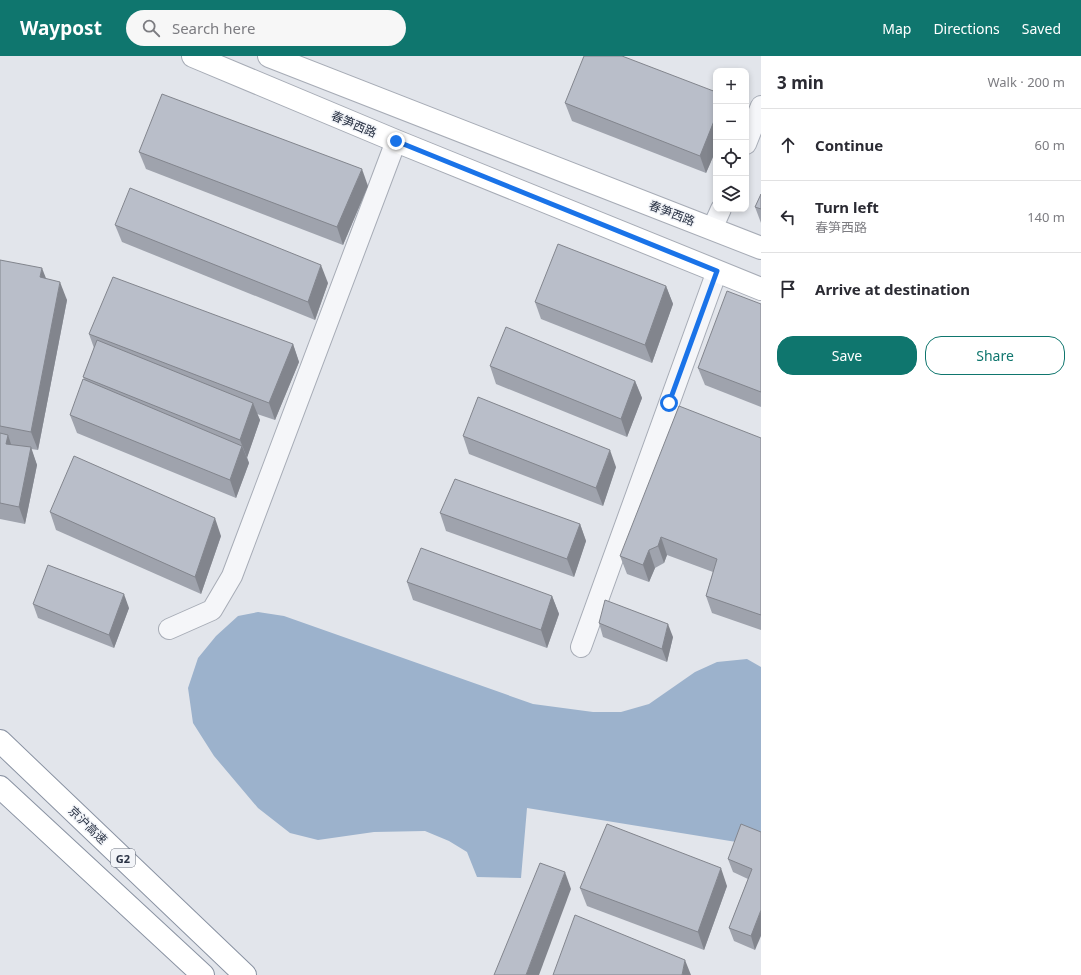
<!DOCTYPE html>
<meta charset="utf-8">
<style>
body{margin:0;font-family:"Noto Sans","Noto Sans SC",sans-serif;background:#f7f7f7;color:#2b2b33}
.controls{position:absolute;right:12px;top:12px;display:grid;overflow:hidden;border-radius:8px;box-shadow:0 2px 6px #0003}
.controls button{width:36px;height:36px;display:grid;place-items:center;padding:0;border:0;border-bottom:1px solid #e1e1e2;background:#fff;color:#2b2b33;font:20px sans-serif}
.stop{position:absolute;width:12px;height:12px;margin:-9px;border:3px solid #1a73e8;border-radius:50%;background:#fff}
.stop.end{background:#1a73e8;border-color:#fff;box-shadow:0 1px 4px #0008}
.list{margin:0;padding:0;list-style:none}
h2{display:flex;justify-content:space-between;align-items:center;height:52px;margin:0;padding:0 16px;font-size:17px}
h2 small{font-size:13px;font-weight:400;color:#7c7c81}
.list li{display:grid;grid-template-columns:26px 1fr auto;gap:12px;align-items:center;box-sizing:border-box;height:72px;padding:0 16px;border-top:1px solid #e1e1e2}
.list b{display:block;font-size:15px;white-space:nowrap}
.list p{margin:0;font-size:13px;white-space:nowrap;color:#7c7c81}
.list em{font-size:13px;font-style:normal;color:#7c7c81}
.actions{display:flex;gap:8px;padding:12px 16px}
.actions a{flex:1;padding:9px 0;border:1px solid #0f766e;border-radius:16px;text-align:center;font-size:14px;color:#0f766e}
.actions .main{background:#0f766e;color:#fff}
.icon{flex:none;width:22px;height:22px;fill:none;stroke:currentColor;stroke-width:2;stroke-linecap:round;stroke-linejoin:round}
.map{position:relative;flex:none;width:761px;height:919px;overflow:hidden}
header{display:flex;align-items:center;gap:24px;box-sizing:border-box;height:56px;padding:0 20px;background:#0f766e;color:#fff}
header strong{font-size:19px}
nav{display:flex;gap:22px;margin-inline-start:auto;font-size:14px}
.search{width:280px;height:36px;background:#f7f7f7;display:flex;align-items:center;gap:10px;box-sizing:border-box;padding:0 14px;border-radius:22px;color:#7c7c81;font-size:15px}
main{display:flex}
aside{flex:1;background:#fff}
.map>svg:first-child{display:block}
</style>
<header>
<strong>Waypost</strong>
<div class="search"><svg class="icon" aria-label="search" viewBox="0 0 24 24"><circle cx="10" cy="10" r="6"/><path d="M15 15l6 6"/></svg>Search here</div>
<nav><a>Map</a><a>Directions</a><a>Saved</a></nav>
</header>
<main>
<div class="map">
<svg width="761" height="919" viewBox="0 0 761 919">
<rect width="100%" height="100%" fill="#e2e5eb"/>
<path fill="#9cb2cc" d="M258 556 284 560 533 648 593 656H621L649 648 695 616 717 606 747 603 761 611V790L527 752 521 822 477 821 467 796 449 785 425 775 374 776 318 784 290 777 258 752 214 700 193 667 188 632 198 602 216 580 238 560Z"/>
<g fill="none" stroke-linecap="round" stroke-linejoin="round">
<g stroke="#a7acb6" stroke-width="22">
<g id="minor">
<path d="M746 88 761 50"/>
<path d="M712 173 721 153"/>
<path d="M169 573 212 554 232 520 396 85"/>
<path d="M581 591 717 215"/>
</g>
</g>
<g stroke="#a7acb6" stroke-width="24">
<g id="secondary">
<path d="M193 0 396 85 761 233"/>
<path d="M269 0 761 192"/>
</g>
</g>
<g stroke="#8992a2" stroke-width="24">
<g id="motorway">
<path d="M0 685 245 919"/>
<path d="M0 731 203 919"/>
</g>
</g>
<use href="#minor" stroke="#f5f6f9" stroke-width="20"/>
<use href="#secondary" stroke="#fff" stroke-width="22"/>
<use href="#motorway" stroke="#fff" stroke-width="22"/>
</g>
<g fill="#9fa3ad">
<path d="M716 36V94L706 117 572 65 565 47Z"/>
<path d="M139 96 368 130 343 189 146 113Z"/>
<path d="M761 138V167L755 151Z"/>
<path d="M115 169 328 227 315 264 122 186Z"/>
<path d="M0 204 46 223 67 244 38 394 31 393 37 409 25 468 0 463Z"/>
<path d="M666 230 673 248 652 307 541 263 535 246Z"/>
<path d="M761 248V351L705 329 698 312Z"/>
<path d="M89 278 293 288 299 306 275 364 257 358 260 364 247 401 249 407 236 442 77 377 70 359 85 324 83 321 94 292Z"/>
<path d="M490 310 635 325 642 342 627 381 496 328Z"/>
<path d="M463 380 616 411 603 450 469 398Z"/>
<path d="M761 382V574L712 557 706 540 713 516 667 499 664 507 655 512 649 526 627 518 620 500Z"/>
<path d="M50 456 221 480 201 538 56 474Z"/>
<path d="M440 457 580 468 586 485 574 521 446 475Z"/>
<path d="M407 526 552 540 559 558 547 592 413 544Z"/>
<path d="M33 548 129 552 114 592 38 562Z"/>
<path d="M599 567 673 581 667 606 603 581Z"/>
<path d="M761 776 755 894 734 885 729 872 748 823 733 816 728 803Z"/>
<path d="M727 830 704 894 587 850 580 832Z"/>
</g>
<g fill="#82858d">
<path d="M716 60V94L706 117 700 100Z"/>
<path d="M362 113 368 130 343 189 337 171Z"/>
<path d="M321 209 328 227 315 264 308 246Z"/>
<path d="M42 212 49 230 40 221Z"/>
<path d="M60 226 67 244 38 394 31 376Z"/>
<path d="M666 230 673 248 652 307 645 289Z"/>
<path d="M293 288 299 306 275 364 269 347Z"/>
<path d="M635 325 642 342 627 381 621 363Z"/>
<path d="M253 347 260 364 247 402 240 384Z"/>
<path d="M8 379 14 397 6 388Z"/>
<path d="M242 390 249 407 236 442 230 424Z"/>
<path d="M31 391 37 409 25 468 19 451Z"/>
<path d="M610 394 616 411 603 450 596 432Z"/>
<path d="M215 462 221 480 201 538 195 521Z"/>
<path d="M580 468 586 485 574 521 567 503Z"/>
<path d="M661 481 667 499 664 507 658 490Z"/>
<path d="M649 494 655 512 649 526 643 509Z"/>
<path d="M124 538 129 552 114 592 109 579Z"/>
<path d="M552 540 559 558 547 592 541 574Z"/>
<path d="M668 568 673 581 667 606 662 593Z"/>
<path d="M721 812 727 830 704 894 698 876Z"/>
<path d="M565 816 571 833 539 919H526Z"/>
<path d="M761 854V880L755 894 751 880Z"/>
<path d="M685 904 691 919H682Z"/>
</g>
<g fill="#b9bec9" stroke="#82858d">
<path d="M584 0H622L716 36V60L700 100 565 47Z"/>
<path d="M162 38 362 113 337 171 139 96Z"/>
<path d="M130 132 321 209 308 246 115 169Z"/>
<path d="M761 138V153L755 151Z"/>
<path d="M558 188 666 230 645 289 535 246Z"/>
<path d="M0 204 42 212 40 221 60 226 31 376 0 370Z"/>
<path d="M113 221 293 288 269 347 89 278Z"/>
<path d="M727 235 761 248V336L698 312Z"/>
<path d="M506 271 635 325 621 363 490 310Z"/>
<path d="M97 284 253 347 240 384 83 321Z"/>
<path d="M83 323 242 390 230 424 70 359Z"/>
<path d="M478 341 610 394 596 432 463 380Z"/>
<path d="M679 350 761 382V559L706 540 717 503 661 481 658 490 649 494 643 509 620 500Z"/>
<path d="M0 377 8 379 6 388 31 391 19 451 0 447Z"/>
<path d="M74 400 215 462 195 521 50 456Z"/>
<path d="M455 423 580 468 567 503 440 457Z"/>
<path d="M421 492 552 540 541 574 407 526Z"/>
<path d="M48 509 124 538 109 579 33 548Z"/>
<path d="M605 544 668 568 662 593 599 567Z"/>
<path d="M607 768 721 812 698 876 580 832Z"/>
<path d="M741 768 761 776V854L751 880 729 872 752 813 728 803Z"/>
<path d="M540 807 565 816 526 919H494Z"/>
<path d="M575 859 685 904 682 919H553Z"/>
</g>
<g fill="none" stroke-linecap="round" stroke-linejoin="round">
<path stroke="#1a73e8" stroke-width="5" d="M396 85 717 215 669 347"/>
</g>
<g text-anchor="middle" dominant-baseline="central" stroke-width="3" stroke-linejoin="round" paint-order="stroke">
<rect fill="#f2f4f8" stroke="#656c7a" stroke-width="1" x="111" y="793" width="24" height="18" rx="3"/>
<g font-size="11" font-weight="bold" fill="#293244">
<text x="123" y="802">G2</text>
</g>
<g font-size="12" fill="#293244" stroke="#f2f4f8">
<text transform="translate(354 68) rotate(23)">春笋西路</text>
<text transform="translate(672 157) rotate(21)">春笋西路</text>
<text transform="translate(88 769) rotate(44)">京沪高速</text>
</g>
</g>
</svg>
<div class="controls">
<button>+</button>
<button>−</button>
<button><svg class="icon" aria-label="locate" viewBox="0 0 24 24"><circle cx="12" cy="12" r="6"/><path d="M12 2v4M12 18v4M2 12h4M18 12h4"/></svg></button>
<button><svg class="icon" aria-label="layers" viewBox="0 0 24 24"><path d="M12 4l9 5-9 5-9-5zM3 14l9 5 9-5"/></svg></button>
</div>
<div class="stop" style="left:669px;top:347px"></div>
<div class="stop end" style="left:396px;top:85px"></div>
</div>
<aside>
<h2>3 min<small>Walk · 200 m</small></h2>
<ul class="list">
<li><svg class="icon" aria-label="ahead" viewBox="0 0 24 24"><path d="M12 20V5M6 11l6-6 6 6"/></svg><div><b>Continue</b></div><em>60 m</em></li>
<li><svg class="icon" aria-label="left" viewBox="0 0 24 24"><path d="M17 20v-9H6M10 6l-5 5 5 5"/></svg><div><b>Turn left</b><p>春笋西路</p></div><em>140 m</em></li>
<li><svg class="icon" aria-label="arrive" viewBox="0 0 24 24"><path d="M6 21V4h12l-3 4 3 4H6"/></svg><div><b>Arrive at destination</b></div></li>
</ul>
<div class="actions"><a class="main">Save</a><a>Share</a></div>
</aside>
</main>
